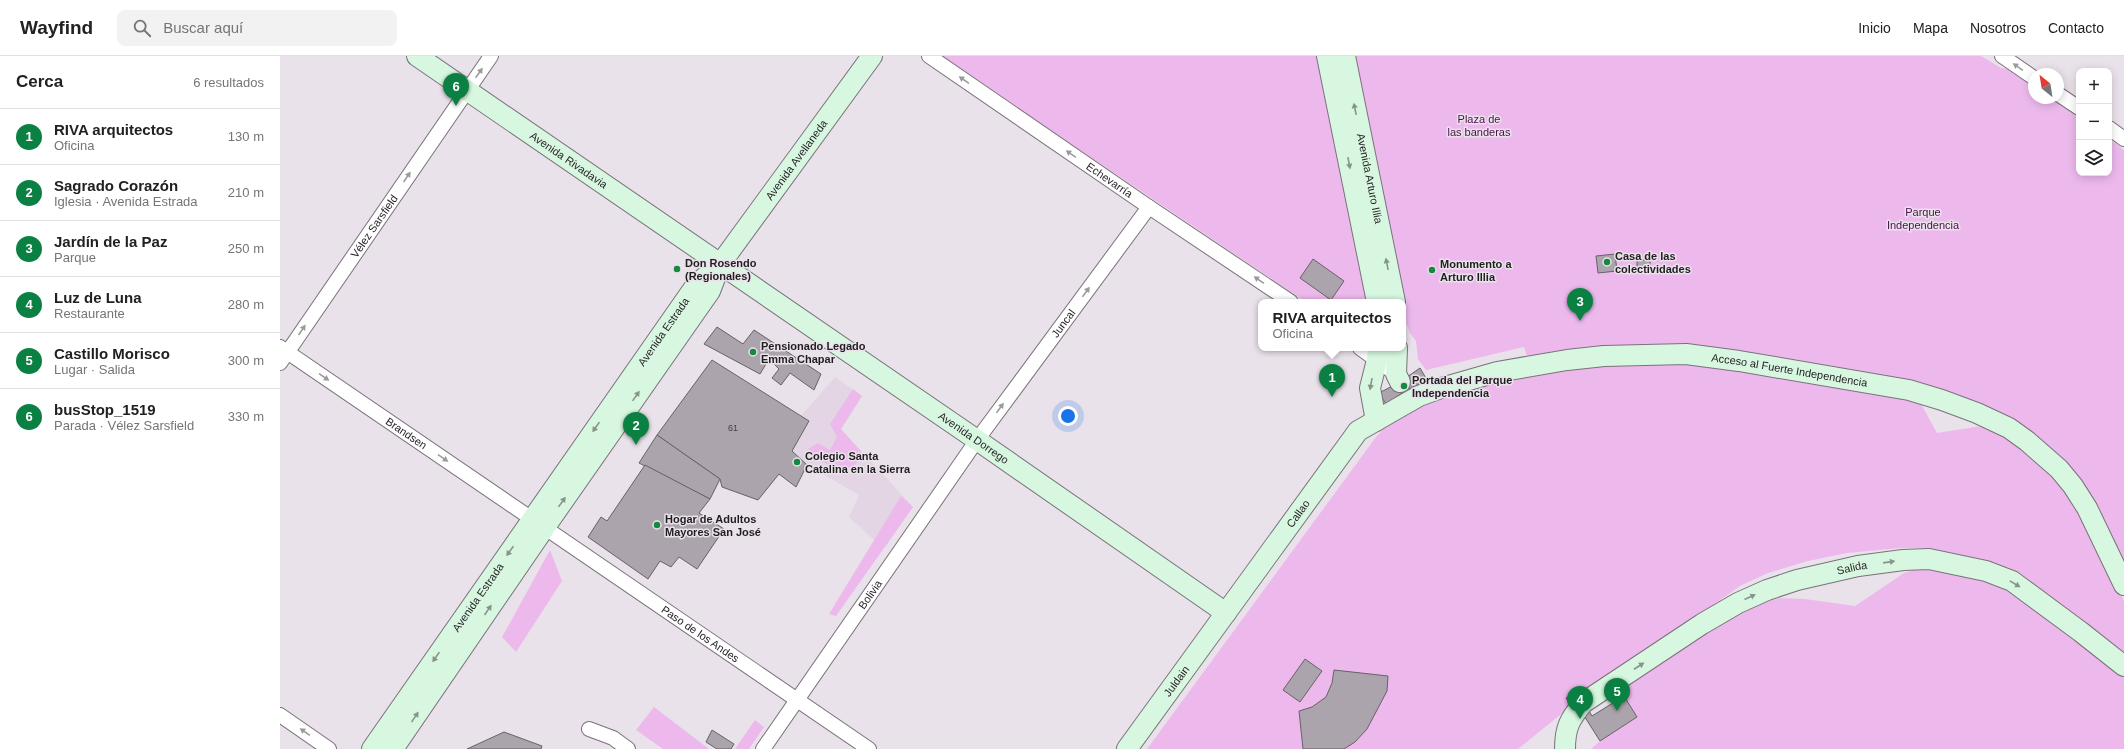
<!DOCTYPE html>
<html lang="es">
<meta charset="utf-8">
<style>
body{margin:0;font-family:Helvetica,sans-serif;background:#f2f2f2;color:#202124}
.controls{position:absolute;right:12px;top:12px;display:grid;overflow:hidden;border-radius:8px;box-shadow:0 2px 10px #0003}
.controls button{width:36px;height:36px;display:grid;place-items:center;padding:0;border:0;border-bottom:1px solid #e0e0e0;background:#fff;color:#202124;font:20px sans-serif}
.compass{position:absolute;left:1748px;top:12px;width:36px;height:36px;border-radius:50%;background:#fff;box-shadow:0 2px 10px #0003;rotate:330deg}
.you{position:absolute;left:788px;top:360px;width:14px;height:14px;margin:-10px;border:3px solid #fff;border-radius:50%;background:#1a73e8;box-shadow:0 0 0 6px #1a73e833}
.badge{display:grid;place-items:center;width:26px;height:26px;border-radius:50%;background:#0b8043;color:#fff;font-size:13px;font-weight:700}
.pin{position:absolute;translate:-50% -33px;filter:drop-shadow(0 1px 2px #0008)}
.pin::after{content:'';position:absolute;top:21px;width:14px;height:12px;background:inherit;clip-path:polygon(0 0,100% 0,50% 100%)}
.popup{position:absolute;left:978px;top:243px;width:148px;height:52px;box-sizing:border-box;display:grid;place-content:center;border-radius:8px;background:#fff;filter:drop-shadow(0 1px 3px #0005);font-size:13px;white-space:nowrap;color:#757577}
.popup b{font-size:15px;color:#202124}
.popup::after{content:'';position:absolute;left:50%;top:100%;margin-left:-8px;border:8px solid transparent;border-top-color:#fff}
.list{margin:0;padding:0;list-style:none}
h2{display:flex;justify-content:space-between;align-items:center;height:52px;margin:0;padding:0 16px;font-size:17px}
h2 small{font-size:13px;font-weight:400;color:#757577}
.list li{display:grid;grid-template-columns:26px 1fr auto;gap:12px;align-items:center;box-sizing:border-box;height:56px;padding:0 16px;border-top:1px solid #e0e0e0}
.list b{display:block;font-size:15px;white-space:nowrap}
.list p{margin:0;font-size:13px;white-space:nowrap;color:#757577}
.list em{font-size:13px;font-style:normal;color:#757577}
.icon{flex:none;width:22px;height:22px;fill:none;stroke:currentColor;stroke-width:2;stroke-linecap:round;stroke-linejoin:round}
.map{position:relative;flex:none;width:1844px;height:693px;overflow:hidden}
header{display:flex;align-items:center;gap:24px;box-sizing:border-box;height:56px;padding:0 20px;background:#fff;border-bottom:1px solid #e0e0e0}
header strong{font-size:19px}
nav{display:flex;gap:22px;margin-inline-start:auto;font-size:14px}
.search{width:280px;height:36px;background:#f2f2f2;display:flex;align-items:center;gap:10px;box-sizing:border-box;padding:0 14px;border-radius:8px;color:#757577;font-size:15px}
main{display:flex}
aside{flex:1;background:#fff}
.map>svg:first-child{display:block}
</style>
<header>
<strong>Wayfind</strong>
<div class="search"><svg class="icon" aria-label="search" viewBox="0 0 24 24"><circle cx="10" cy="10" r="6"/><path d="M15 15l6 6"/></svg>Buscar aquí</div>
<nav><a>Inicio</a><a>Mapa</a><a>Nosotros</a><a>Contacto</a></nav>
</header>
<main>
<aside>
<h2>Cerca<small>6 resultados</small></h2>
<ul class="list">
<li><span class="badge">1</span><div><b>RIVA arquitectos</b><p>Oficina</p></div><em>130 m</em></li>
<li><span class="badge">2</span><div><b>Sagrado Corazón</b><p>Iglesia · Avenida Estrada</p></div><em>210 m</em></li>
<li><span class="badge">3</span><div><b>Jardín de la Paz</b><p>Parque</p></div><em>250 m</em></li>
<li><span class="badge">4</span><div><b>Luz de Luna</b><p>Restaurante</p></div><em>280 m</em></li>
<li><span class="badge">5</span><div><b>Castillo Morisco</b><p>Lugar · Salida</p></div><em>300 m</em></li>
<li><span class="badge">6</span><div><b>busStop_1519</b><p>Parada · Vélez Sarsfield</p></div><em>330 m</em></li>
</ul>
</aside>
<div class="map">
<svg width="1844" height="693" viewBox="0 0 1844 693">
<rect width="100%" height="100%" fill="#eae2ea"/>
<path fill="#e3d5e3" d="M555 321 582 340 561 373 633 451 604 493 569 461 579 439 527 409 516 431 499 418 478 444 453 435 433 418 521 360Z"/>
<g fill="#edb9ed">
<path d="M660 0H1041L1089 246H1026Z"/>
<path d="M1073 0H1701L1721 12 1728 13 1754 31V42H1770L1799 62V117H1829V83L1844 94V509L1741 369 1527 307 1248 304 1244 291 1146 314 1138 303 1136 285 1130 277 1125 264Z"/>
<path d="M1402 305 1639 344 1657 377 1708 369 1735 384 1785 428 1819 487 1844 545V602L1723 511 1696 502 1674 500 1648 492H1621L1567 497 1528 505 1488 517 1460 530 1304 641 1299 633 1286 641 1291 650 1238 693H867L1096 381 1114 362 1189 329 1313 308Z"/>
<path d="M573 333 582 340 561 373 584 399 575 409 556 416 528 393 538 387 550 394 557 381 550 368Z"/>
<path d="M621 440 633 451 556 560 549 558Z"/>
<path d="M270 494 282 525 236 596 222 581Z"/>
<path d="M1646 510 1681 516 1737 537 1844 617V693H1311L1320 685 1357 661 1338 629 1446 564 1480 547 1500 542 1525 543 1575 550 1624 517Z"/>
<path d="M374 651 429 693H383L356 674Z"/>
<path d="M475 664 484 671 469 693H455Z"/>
</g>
<g fill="#aca4ac" stroke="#686168">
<path d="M1335 198 1337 215 1318 217 1316 200Z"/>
<path d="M1033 203 1064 225 1051 244 1020 222Z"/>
<path d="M1357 204H1370V212L1357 213Z"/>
<path d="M437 271 463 288 474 274 541 318 534 334 510 317 501 329 492 322 499 313 489 303 480 318 424 288Z"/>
<path d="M432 304 529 365 512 395 527 409 516 431 499 418 478 444 442 431 440 423 377 379Z"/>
<path d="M1140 312 1147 324 1125 335 1106 348 1099 337 1120 326Z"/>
<path d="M377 379 440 423 430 443 359 407Z"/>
<path d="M365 409 430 443 419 457 444 473 417 513 399 501 391 511 380 505 368 523 308 481 321 461 327 465Z"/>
<path d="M1025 603 1042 615 1020 646 1003 634Z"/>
<path d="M1054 614 1108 620 1107 635 1087 673 1075 686 1064 693H1023L1019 655 1032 651 1046 641 1052 627Z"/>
<path d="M1299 633 1304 641 1302 643 1312 660 1344 640 1357 661 1320 685 1296 647 1291 650 1286 642Z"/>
<path d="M432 674 454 688 451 693H437L426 686Z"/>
<path d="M224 676 262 690 261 693H187Z"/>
</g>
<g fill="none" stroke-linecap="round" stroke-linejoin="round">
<g stroke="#7a727a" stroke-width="16">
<g id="street">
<path id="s1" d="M649 0 869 151 1011 246"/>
<path d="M1722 0 1754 22"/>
<path d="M1778 38 1799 52"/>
<path d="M1829 72 1844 83"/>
<path id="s2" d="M0 291 589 693"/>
<path d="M1080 292 1116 318"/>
<path id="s3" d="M0 307 211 0"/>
<path d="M0 659 49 693"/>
<path d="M309 673 333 682 348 693"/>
<path id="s4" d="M483 693 697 384 869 151"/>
</g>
</g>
<g stroke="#7a727a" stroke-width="22">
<g id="secondary">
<path id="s5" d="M137 0 697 384 946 557"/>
<path d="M1047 0 1097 246"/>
<path id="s6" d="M1065 0 1115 246"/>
<path d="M1117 292 1116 318 1120 326"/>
<path d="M1096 365 1090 332 1097 304 1098 292"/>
<path id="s7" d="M92 693 416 229 441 207 592 0"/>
<path d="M113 693 265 471 430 235 440 209"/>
<path id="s8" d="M847 693 1078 375 1139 340 1161 332 1217 316 1287 304 1324 300 1406 298 1459 305 1629 334 1662 344 1697 357 1729 372 1747 385 1779 413 1793 430 1807 452 1844 529"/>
<path id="s9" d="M1285 693C1285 671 1290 663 1303 647L1422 568 1458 547 1487 534 1517 524 1578 510 1623 504 1649 503 1706 515 1732 525 1801 576 1844 610"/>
</g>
</g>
<use href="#street" stroke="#fff" stroke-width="14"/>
<use href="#secondary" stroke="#d8f7e0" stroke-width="20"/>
</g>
<defs><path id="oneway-solid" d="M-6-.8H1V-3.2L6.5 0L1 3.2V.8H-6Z"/></defs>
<g fill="#9b9a9b">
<use href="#oneway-solid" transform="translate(1738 11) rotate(-146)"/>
<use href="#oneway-solid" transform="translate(199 17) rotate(-55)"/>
<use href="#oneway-solid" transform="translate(684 24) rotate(-145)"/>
<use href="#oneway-solid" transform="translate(791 98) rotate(-145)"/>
<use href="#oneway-solid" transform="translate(127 121) rotate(-56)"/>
<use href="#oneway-solid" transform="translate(979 224) rotate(-146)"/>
<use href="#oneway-solid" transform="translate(806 236) rotate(-54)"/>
<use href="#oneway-solid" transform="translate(22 274) rotate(-56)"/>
<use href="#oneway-solid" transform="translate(44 321) rotate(34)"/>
<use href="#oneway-solid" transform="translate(720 352) rotate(-54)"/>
<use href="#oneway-solid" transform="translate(163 402) rotate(34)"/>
<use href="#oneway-solid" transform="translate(25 676) rotate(-145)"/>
</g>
<g fill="#86958a">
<use href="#oneway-solid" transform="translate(1075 53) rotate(-102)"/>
<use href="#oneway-solid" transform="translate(1069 107) rotate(79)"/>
<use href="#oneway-solid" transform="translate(1107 208) rotate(-101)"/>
<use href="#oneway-solid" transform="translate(1091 328) rotate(100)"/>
<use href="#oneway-solid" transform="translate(356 340) rotate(-55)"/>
<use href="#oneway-solid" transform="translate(316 371) rotate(125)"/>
<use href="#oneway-solid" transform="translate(282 446) rotate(-55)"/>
<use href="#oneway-solid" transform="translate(230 495) rotate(125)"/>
<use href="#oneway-solid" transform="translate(1609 506) rotate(-8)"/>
<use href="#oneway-solid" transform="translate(1735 528) rotate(31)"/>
<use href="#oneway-solid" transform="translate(1470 541) rotate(-24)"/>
<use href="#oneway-solid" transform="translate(208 554) rotate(-56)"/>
<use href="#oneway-solid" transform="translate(156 601) rotate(125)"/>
<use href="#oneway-solid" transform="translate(1359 610) rotate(-33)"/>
<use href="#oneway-solid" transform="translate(135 661) rotate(-56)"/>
</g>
<g fill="#158841" stroke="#eae2ea" stroke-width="1.5">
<circle cx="1327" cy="206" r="4"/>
<circle cx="397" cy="213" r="4"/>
<circle cx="1152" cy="214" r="4"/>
<circle cx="473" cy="296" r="4"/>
<circle cx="1124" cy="330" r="4"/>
<circle cx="517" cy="406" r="4"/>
<circle cx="377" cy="469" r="4"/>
</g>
<g text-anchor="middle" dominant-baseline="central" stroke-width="3" stroke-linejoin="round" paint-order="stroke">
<g font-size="9" fill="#444044">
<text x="453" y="372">61</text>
</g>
<g font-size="11" fill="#4b104e" stroke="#eae2ea">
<text x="1199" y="63">Plaza de<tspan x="1199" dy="13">las banderas</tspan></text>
<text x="1643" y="156">Parque<tspan x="1643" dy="13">Independencia</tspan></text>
</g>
<g font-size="11" fill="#211e21" stroke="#eae2ea">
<text stroke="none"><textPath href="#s5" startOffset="184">Avenida Rivadavia</textPath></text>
<text stroke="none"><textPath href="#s7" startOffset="727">Avenida Avellaneda</textPath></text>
<text stroke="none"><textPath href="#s6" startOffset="125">Avenida Arturo Illia</textPath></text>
<text stroke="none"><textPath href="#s1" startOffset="219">Echevarría</textPath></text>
<text stroke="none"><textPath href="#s3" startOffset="166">Vélez Sarsfield</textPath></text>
<text stroke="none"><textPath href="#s4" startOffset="521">Juncal</textPath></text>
<text stroke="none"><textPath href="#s7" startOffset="509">Avenida Estrada</textPath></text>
<text stroke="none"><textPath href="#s8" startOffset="840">Acceso al Fuerte Independencia</textPath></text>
<text stroke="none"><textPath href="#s2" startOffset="153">Brandsen</textPath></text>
<text stroke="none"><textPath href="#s5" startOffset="675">Avenida Dorrego</textPath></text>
<text stroke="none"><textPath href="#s8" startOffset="291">Callao</textPath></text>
<text stroke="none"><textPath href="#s9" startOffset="355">Salida</textPath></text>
<text stroke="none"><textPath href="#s4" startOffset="188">Bolivia</textPath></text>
<text stroke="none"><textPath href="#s7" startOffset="185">Avenida Estrada</textPath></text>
<text stroke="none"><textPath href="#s2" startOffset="509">Paso de los Andes</textPath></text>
<text stroke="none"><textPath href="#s8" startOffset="84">Juldain</textPath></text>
</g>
<g font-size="11" font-weight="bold" fill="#211e21" stroke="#eae2ea" text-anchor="start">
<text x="1335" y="200">Casa de las<tspan x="1335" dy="13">colectividades</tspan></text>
<text x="405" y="207">Don Rosendo<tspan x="405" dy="13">(Regionales)</tspan></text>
<text x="1160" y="208">Monumento a<tspan x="1160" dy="13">Arturo Illia</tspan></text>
<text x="481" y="290">Pensionado Legado<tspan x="481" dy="13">Emma Chapar</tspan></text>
<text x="1132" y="324">Portada del Parque<tspan x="1132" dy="13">Independencia</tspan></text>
<text x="525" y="400">Colegio Santa<tspan x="525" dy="13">Catalina en la Sierra</tspan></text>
<text x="385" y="463">Hogar de Adultos<tspan x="385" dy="13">Mayores San José</tspan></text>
</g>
</g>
</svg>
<div class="controls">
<button>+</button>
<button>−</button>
<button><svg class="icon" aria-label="layers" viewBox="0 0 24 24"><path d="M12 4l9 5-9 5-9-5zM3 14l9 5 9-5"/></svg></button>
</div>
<svg class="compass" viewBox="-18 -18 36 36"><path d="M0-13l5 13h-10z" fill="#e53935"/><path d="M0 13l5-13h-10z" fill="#757577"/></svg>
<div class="you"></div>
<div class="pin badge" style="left:1052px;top:341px">1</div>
<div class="popup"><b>RIVA arquitectos</b>Oficina</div>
<div class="pin badge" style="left:356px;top:389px">2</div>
<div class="pin badge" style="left:1300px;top:265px">3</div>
<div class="pin badge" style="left:1300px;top:663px">4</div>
<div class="pin badge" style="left:1337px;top:655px">5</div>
<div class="pin badge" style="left:176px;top:50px">6</div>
</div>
</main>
